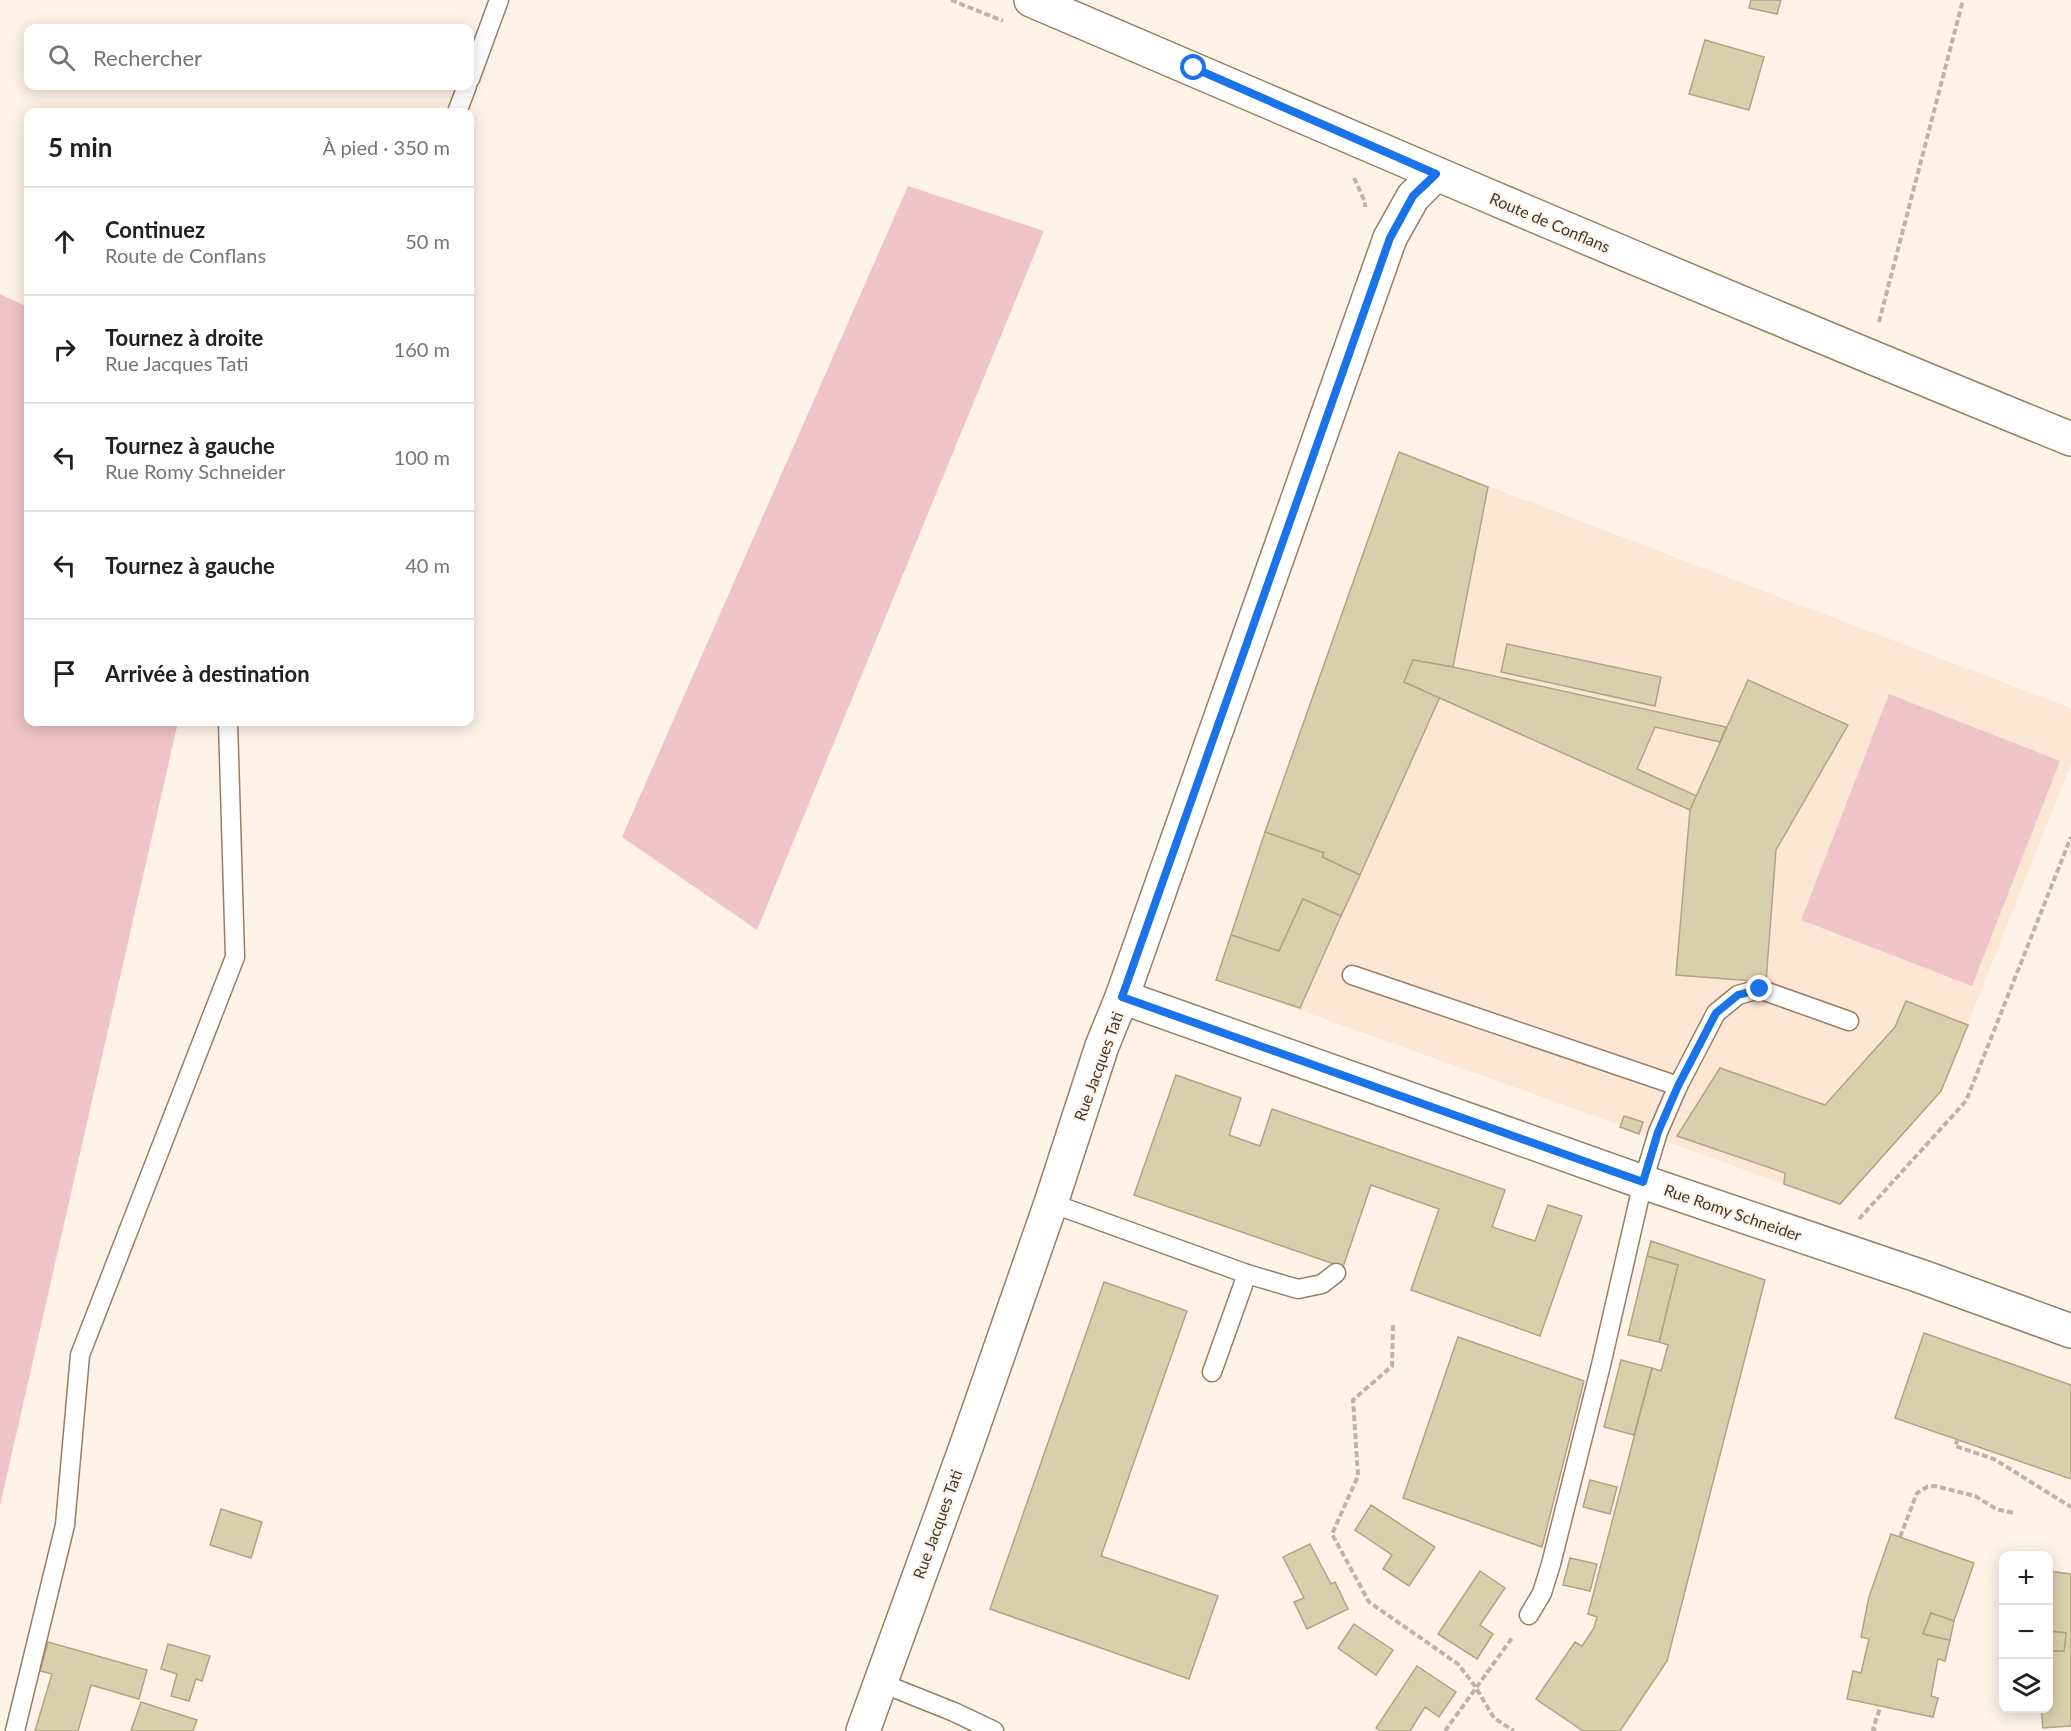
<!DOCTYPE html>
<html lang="fr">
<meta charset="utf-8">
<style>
body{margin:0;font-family:Lato,sans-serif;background:#f6f6f6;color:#202124}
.controls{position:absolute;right:18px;bottom:18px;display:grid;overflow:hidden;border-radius:12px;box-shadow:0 3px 15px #0003}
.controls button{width:54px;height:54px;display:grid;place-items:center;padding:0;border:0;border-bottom:2px solid #e0e0e0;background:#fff;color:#202124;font:30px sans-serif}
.stop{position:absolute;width:18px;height:18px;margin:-14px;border:4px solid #1a73e8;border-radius:50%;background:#fff}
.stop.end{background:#1a73e8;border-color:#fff;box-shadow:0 2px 6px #0008}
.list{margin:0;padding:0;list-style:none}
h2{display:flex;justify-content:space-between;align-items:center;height:78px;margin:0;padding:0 24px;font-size:26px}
h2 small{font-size:20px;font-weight:400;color:#757577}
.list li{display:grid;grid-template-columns:39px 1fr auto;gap:18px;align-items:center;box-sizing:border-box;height:108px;padding:0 24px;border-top:2px solid #e0e0e0}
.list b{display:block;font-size:22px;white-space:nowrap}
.list p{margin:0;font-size:20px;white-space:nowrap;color:#757577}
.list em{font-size:20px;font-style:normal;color:#757577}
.icon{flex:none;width:33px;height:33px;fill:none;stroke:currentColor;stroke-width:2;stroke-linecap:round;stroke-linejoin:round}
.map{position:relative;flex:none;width:2071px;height:1731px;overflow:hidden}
.search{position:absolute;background:#fff;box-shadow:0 3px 15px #0003;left:24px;top:24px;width:450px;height:66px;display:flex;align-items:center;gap:15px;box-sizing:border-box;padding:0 21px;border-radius:12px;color:#757577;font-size:22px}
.panel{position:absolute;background:#fff;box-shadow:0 3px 15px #0003;left:24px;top:108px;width:450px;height:618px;border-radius:12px}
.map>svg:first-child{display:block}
</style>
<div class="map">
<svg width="2071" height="1731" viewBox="0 0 2071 1731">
<rect width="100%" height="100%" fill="#fff3e8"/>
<path fill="#fce7d4" d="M1399 452 2071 708V765L1941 1091 1840 1204 1216 980Z"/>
<g fill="#efc4c9">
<path d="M908 186 1044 231 757 930 622 837Z"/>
<path d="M0 294 28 307V722H178L0 1506Z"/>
<path d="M1889 694 2060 761 1972 986 1801 920Z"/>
</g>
<g fill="#dacfac" stroke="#afa583" stroke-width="1.5">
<path d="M1751 0H1781L1777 14 1749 8Z"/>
<path d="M1705 40 1764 57 1749 110 1689 94Z"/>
<path d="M1399 452 1488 487 1453 667 1413 660 1404 682 1440 697 1360 875 1322 857 1324 853 1265 832Z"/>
<path d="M1507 644 1661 677 1655 706 1501 672Z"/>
<path d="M1413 660 1453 667 1726 727 1720 742 1655 727 1637 769 1697 796 1690 810 1404 682Z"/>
<path d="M1748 680 1848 725 1776 850 1766 982 1676 975 1690 810Z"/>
<path d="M1265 832 1324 853 1322 857 1360 875 1341 916 1303 899 1279 951 1231 935Z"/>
<path d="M1303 899 1341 916 1300 1008 1216 980 1231 935 1279 951Z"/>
<path d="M1906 1001 1968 1025 1941 1091 1840 1204 1784 1184 1785 1173 1677 1136 1720 1068 1825 1105 1895 1027Z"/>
<path d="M1176 1075 1241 1098 1229 1135 1260 1146 1272 1109 1505 1190 1492 1227 1535 1241 1548 1205 1582 1216 1540 1336 1411 1290 1439 1209 1371 1185 1343 1267 1134 1195Z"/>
<path d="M1624 1116 1643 1122 1639 1134 1620 1127Z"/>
<path d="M1651 1241 1765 1280 1667 1661 1620 1731H1583L1536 1699 1575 1642 1582 1646 1594 1628 1597 1617 1588 1614 1652 1368 1661 1371 1668 1345 1659 1342 1678 1265 1647 1256Z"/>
<path d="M1647 1256 1678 1265 1659 1342 1628 1335Z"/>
<path d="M1104 1282 1187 1311 1101 1556 1218 1596 1189 1679 990 1609Z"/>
<path d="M1924 1333 2071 1385V1479L1895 1418Z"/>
<path d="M1458 1337 1584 1381 1542 1547 1403 1498Z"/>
<path d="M1621 1360 1652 1368 1634 1435 1604 1427Z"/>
<path d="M1590 1480 1617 1487 1610 1514 1583 1507Z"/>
<path d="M1371 1505 1435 1547 1409 1586 1383 1569 1392 1555 1355 1530Z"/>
<path d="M221 1509 262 1522 251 1558 210 1545Z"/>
<path d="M1891 1534 1974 1563 1954 1621 1931 1613 1923 1634 1950 1640 1945 1661 1938 1659 1931 1696 1938 1698 1933 1717 1847 1699 1853 1671 1861 1673 1869 1639 1861 1637 1869 1597Z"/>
<path d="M1310 1544 1331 1584 1335 1582 1348 1609 1307 1629 1294 1602 1304 1598 1283 1557Z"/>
<path d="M1570 1558 1597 1564 1590 1591 1563 1585Z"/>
<path d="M1480 1571 1505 1588 1480 1625 1493 1634 1477 1659 1438 1634Z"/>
<path d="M2048 1571 2071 1574V1726L2043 1728 2041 1708H2048V1699H2052L2048 1651H2064L2066 1633 2048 1631Z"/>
<path d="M1931 1613 1954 1621 1950 1640 1923 1634Z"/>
<path d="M1354 1624 1393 1650 1376 1675 1338 1648Z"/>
<path d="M2048 1631 2066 1633 2064 1651H2048Z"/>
<path d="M48 1642 147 1670 139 1699 91 1685 78 1731H35L52 1674 40 1671Z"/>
<path d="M168 1644 210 1656 202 1681 196 1679 189 1701 171 1696 177 1674 161 1669Z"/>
<path d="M1417 1666 1456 1692 1439 1717 1425 1707 1410 1731H1380L1376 1728Z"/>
<path d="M141 1702 197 1720 193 1731H131Z"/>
</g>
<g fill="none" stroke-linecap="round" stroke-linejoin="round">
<g stroke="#987e65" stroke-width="21">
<g id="lane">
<path d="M470 79 499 0"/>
<path d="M457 112 467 86"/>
<path d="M1352 975 1678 1086 1658 1132 1643 1182 1601 1365 1551 1564 1542 1593 1529 1615"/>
<path d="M1678 1086 1716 1013 1738 995 1759 989 1849 1021"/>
<path d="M1051 1203 1247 1274 1298 1289 1322 1284 1336 1273"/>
<path d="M1212 1372 1247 1274"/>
<path d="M879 1682 954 1712 994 1731"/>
<path d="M15 1731 65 1525 80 1355 235 957 228 722"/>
</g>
</g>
<g stroke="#987e65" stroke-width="36">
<g id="street">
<path d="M1122 997 1643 1182 1920 1276 2071 1331"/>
<path d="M863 1731 966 1447 1051 1203 1102 1046 1122 997 1390 238 1413 197 1436 174"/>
</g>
</g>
<g stroke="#987e65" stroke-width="36">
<path id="secondary" d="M1031 0C1167 57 1302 116 1437 174 1648 264 1859 353 2071 439"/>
</g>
<g stroke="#bfb3a8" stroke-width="4" stroke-dasharray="6 3" stroke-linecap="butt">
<path d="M951 0 1003 21"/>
<path d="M1354 178 1365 202V207"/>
<path d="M1879 322 1963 0"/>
<path d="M1859 1219 1966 1101 2071 837"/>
<path d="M1393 1325 1392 1366 1353 1400 1358 1476 1332 1534 1369 1602 1458 1664 1475 1686 1494 1718 1514 1731"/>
<path d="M1958 1439 1955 1446 1994 1459 2071 1507"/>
<path d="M1900 1537 1917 1493 1927 1487 1935 1486 1975 1496 1996 1509 2014 1513"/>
<path d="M1445 1731 1512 1638"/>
<path d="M1876 1731 1873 1729 1881 1705"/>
</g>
<use href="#lane" stroke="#fff" stroke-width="18"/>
<use href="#street" stroke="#fff" stroke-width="33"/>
<use href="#secondary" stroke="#fff" stroke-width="33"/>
</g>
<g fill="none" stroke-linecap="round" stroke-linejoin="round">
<path stroke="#1a73e8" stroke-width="8" d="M1194 68 1436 174 1413 196 1390 238 1122 997 1643 1182 1658 1132 1678 1086 1716 1013 1738 995 1760 989"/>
</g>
<g text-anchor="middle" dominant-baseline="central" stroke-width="4.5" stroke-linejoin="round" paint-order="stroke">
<g font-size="16" fill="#41362b" stroke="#fff3e8">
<text transform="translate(1550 222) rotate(23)">Route de Conflans</text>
<text transform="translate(1098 1066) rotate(-70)">Rue Jacques Tati</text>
<text transform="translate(1733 1212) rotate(19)">Rue Romy Schneider</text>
<text transform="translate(937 1524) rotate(-70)">Rue Jacques Tati</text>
</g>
</g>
</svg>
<div class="controls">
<button>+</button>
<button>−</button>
<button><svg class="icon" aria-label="layers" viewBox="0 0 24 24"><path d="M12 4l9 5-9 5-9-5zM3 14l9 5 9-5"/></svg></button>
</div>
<div class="stop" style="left:1194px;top:68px"></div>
<div class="stop end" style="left:1760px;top:989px"></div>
<div class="search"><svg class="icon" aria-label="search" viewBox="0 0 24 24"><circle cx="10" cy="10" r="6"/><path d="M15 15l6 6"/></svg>Rechercher</div>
<section class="panel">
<h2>5 min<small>À pied · 350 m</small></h2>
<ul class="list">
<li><svg class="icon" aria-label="ahead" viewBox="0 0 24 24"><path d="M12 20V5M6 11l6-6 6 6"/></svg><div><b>Continuez</b><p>Route de Conflans</p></div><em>50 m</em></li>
<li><svg class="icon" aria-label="right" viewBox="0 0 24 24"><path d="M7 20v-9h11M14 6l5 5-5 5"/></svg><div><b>Tournez à droite</b><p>Rue Jacques Tati</p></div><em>160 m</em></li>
<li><svg class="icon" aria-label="left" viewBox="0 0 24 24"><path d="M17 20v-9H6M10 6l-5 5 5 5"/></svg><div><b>Tournez à gauche</b><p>Rue Romy Schneider</p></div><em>100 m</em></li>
<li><svg class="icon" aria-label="left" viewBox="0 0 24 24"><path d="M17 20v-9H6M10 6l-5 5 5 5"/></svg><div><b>Tournez à gauche</b></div><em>40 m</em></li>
<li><svg class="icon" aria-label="arrive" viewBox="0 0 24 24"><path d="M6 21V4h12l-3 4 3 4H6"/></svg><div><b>Arrivée à destination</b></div></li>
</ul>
</section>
</div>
